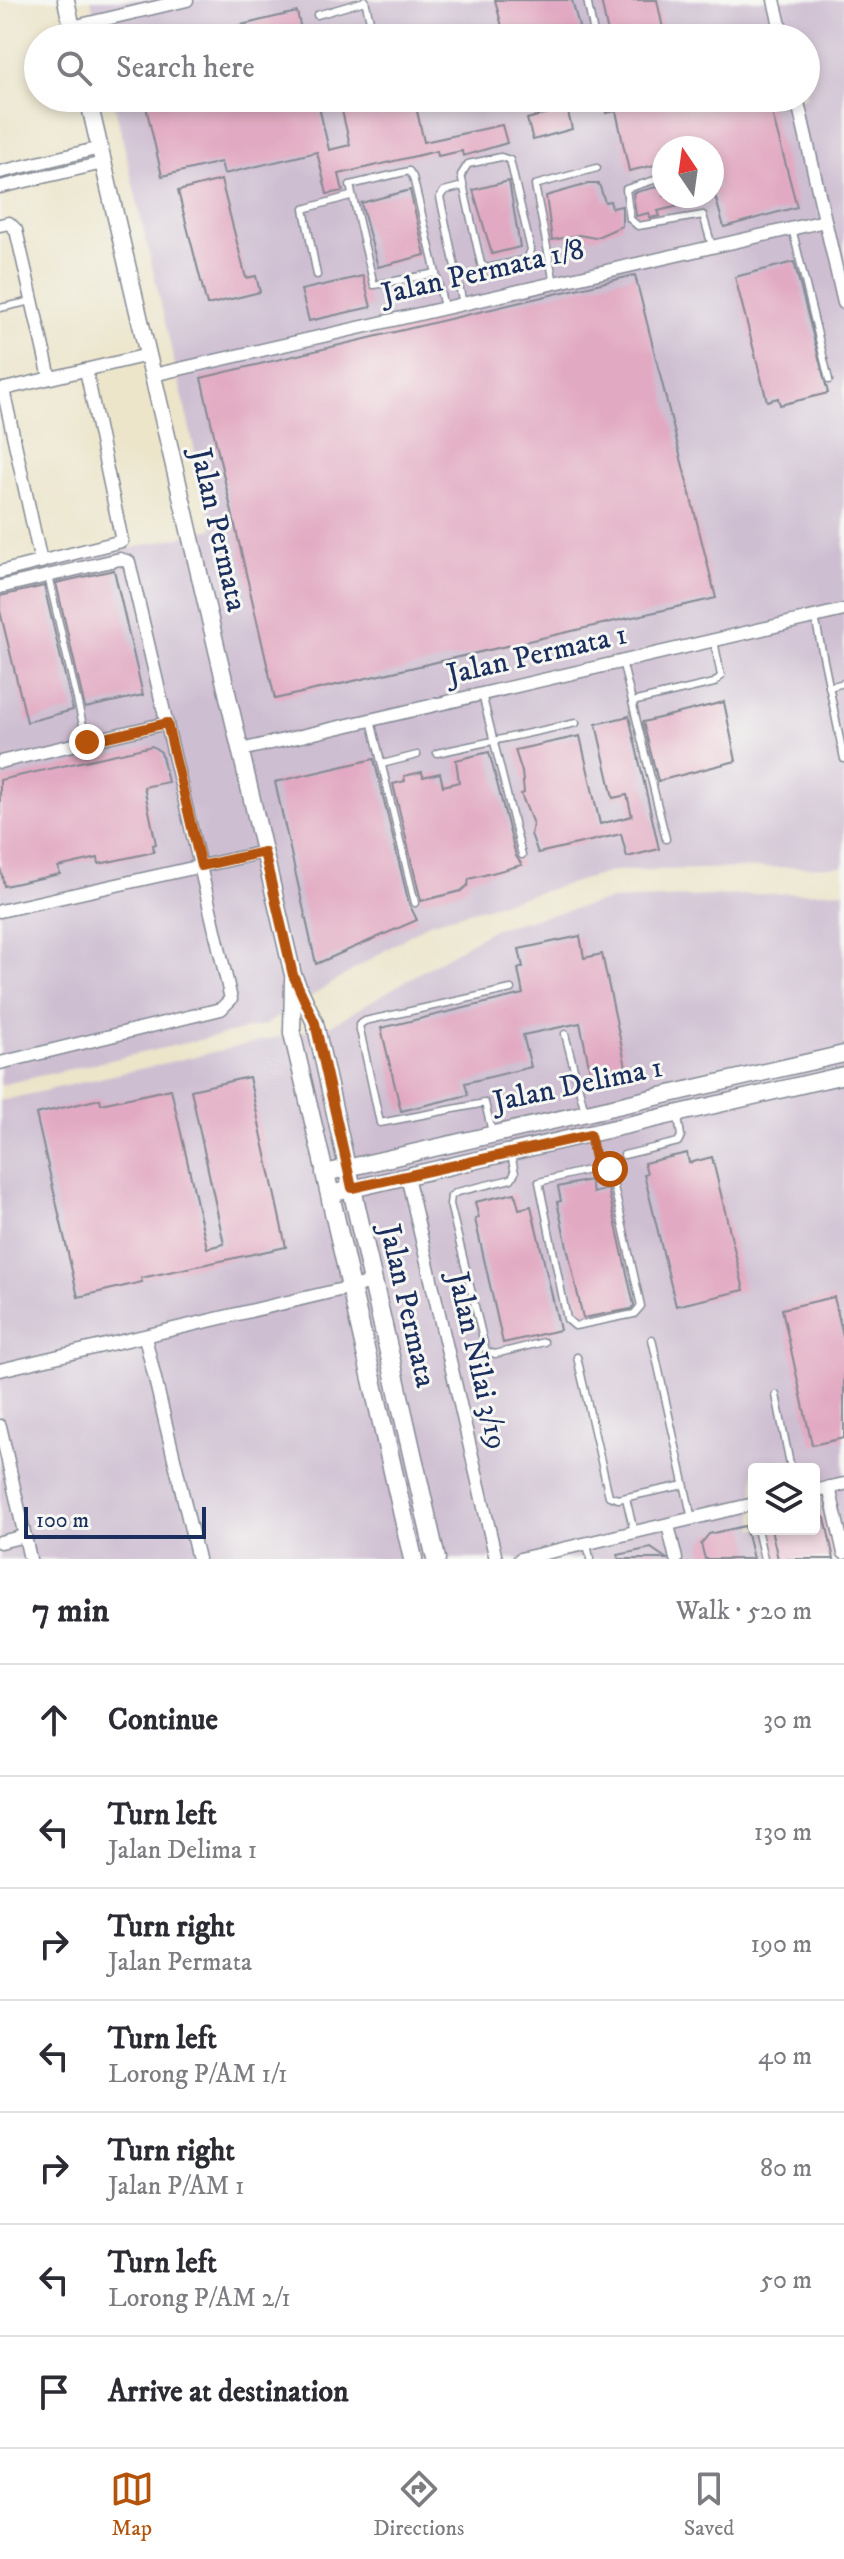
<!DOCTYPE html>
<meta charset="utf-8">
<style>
body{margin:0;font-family:"IM FELL DW Pica",serif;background:#f7f7f7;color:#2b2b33}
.controls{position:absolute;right:24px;bottom:24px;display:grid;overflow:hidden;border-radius:8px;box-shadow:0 4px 12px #0003}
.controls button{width:72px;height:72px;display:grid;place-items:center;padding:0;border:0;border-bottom:2px solid #e1e1e2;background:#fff;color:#2b2b33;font:40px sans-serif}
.compass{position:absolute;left:652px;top:136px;width:72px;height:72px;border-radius:50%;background:#fff;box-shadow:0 4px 12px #0003;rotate:347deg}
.scale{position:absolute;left:24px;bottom:20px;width:182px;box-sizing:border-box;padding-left:8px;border:4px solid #1b2f5e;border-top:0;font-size:22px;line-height:28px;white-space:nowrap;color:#1b2f5e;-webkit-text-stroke:6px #f6f6f2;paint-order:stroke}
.stop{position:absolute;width:24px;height:24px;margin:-18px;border:6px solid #b45309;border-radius:50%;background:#fff}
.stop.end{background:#b45309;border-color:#fff;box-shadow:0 2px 8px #0008}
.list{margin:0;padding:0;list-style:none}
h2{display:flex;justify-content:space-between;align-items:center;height:104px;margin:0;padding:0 32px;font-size:34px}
h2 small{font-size:26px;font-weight:400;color:#7c7c81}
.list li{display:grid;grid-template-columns:52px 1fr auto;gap:24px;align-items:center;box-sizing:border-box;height:112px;padding:0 32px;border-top:2px solid #e1e1e2}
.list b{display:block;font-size:30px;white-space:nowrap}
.list p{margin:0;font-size:26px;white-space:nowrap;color:#7c7c81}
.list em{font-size:26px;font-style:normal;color:#7c7c81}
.icon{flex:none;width:44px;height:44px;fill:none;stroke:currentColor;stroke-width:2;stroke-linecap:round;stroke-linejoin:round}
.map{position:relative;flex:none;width:844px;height:1559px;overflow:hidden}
.search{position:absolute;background:#fff;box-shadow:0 4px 12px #0003;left:24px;right:24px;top:24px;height:88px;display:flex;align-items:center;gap:20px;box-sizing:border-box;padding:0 28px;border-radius:44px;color:#7c7c81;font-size:30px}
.sheet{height:888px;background:#fff}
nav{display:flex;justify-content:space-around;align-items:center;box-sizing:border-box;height:112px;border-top:2px solid #e1e1e2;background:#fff;font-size:22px;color:#7c7c81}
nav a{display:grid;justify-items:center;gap:4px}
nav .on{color:#b45309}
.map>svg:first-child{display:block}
</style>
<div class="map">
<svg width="844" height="1559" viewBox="0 0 844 1559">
<rect width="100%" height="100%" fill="#f6f6f2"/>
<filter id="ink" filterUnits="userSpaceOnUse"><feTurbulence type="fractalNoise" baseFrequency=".0125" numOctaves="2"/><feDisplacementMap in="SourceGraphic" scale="16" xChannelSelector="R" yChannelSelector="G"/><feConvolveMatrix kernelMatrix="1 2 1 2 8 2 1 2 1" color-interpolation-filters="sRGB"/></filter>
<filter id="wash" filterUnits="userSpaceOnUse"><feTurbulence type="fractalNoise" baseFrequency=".006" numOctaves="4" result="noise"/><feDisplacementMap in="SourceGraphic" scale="32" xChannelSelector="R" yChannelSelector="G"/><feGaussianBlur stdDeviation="1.8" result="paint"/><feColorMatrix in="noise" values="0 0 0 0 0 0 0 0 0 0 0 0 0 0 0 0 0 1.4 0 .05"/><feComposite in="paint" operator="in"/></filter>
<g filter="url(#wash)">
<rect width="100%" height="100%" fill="#ece5ca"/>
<g fill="#cebed1" fill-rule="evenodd">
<path d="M91 0H844V866L615 871 429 923 265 1025 0 1085V579L213 529 113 98H806V38H99ZM664 148H712V196H664Z"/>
<path d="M844 891V1559H0V1101L331 1025 495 928 610 900ZM754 1469H814V1529H754Z"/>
</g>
<g id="blocks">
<g fill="#e2aac2">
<path d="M495 0H572L582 38H505Z"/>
<path d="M601 0H657L665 38H609Z"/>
<path d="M297 12 303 38H182V34L214 27 215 31Z"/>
<path d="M361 24 364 38H317L316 34Z"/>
<path d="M397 28 400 38H371V34Z"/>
<path d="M144 98H317L329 150 350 145 339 98H414L424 142 502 125 507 143 463 156 462 151 438 156 437 151 339 174 343 191 327 194 317 152 224 174 221 162 162 176Z"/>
<path d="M603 98H768L797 207 724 227 713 189 719 188 712 148H664V163L629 171 616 111 606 113Z"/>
<path d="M567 108 572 129 533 140 527 119Z"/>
<path d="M221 180 246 278 256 276 260 292 207 305 178 191Z"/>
<path d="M509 181 520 247 492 254 473 190Z"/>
<path d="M588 184H599L605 202 610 201 612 208 622 206V226L595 238 579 235 552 240 546 196Z"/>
<path d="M664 185V196H704V200L658 211 660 216 650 218 649 213 636 216 633 193Z"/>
<path d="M410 190 425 255 378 267 361 203Z"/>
<path d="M794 262 828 393 780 405 778 398 767 401 735 277Z"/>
<path d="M635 275 716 598 275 699 201 378Z"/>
<path d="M363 276 371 307 309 321 301 290Z"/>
<path d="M114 570 143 695 85 708 56 583Z"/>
<path d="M44 586 73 710 27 722 0 611V596Z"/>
<path d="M724 702 736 761 658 781 643 722Z"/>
<path d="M629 716 659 849 627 857 621 834 538 853 531 834 533 824 521 794 524 793 522 772 515 750 580 736 600 824 632 816 627 795 613 798 596 724Z"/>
<path d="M152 746 161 752 168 782 144 787 156 844 153 845 154 852 99 864 98 858 58 867 60 874 4 886 0 867V780Z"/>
<path d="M489 752 516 856 522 865 469 879 468 885 461 891 421 901 393 784 405 781 404 776 422 772 423 777 440 773 443 786 459 782 456 760Z"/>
<path d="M374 759 409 904 417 920 316 964 275 782Z"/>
<path d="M580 936 584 958 602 954 626 1067 591 1075 580 1023 523 1035 531 1067 465 1083 468 1095 401 1111 381 1028 523 994 518 969 523 967 519 949Z"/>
<path d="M249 1077 286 1247 141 1278 142 1282 78 1297 36 1114 100 1099 101 1104 171 1089 207 1248 224 1244 191 1090Z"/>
<path d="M687 1153 689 1163 712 1157 744 1290 676 1306 644 1174 647 1173 644 1163Z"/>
<path d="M590 1180 593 1193 608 1189 634 1305 631 1309 583 1318 557 1202 561 1201 558 1187Z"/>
<path d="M515 1193 519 1209 531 1206 560 1330 503 1343 475 1219 479 1218 475 1202Z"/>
<path d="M834 1297 844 1340V1438L812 1445 782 1309Z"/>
<path d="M814 1508 825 1518 834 1559H778L771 1529H814Z"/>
<path d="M745 1526 753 1559H705L701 1544 709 1534Z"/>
<path d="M651 1548 667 1559H619L618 1555Z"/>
</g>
</g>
</g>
<g filter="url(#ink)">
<use href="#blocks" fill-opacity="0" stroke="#848a94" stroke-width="2"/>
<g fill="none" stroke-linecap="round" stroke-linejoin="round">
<g stroke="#848a94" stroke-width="9">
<g id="service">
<path d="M365 0 370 21"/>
<path d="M587 0 595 38"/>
<path d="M317 15 365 1"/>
<path d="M501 157 510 160 531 250 527 259 487 268 481 264 461 175 468 164Z"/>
<path d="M664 177 626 189 630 219 638 226 703 215 712 246"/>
<path d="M792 228 829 380"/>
<path d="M436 273 374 285 350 185 409 171 413 177 444 307"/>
<path d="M317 275 304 209 350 196"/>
<path d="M554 283 535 185 597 168"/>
<path d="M463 304 440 197 444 191 463 186"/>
<path d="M0 308 32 301"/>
<path d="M48 576 87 742"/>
<path d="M815 617 844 759"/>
<path d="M622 661 666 839"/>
<path d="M829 687 844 683"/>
<path d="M482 694 522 855"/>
<path d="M632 702 714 683 721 676 714 640"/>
<path d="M371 720 415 903"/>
<path d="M437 753 576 723"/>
<path d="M382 764 417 755"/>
<path d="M565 1034 585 1112"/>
<path d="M492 1132 485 1103 380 1123 359 1025 365 1021 511 989"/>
<path d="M590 1135 597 1167"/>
<path d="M511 1155 515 1173 511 1179 457 1192 451 1196 450 1204 486 1351 495 1354 544 1342"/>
<path d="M624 1155 678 1142 681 1136 678 1117"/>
<path d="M604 1166 610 1169 641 1306 634 1314 575 1326 567 1319 539 1182Z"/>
<path d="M652 1339 692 1519"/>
<path d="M577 1357 609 1496 618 1499 684 1485"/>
<path d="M776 1395 791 1469"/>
<path d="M626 1498 634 1532"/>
<path d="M757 1529 764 1559"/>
<path d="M587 1543 590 1559"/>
</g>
</g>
<g stroke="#848a94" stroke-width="15">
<g id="minor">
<path d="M774 0 783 38"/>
<path d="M72 27 187 0"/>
<path d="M797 98 844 303"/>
<path d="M0 172 100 148"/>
<path d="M0 187 103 163"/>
<path d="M0 225 9 223 16 230 50 378"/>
<path d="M153 375 825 221"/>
<path d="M3 389 41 562"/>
<path d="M0 390 148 355"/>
<path d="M0 572 122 541 86 370"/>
<path d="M0 587 120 559 129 562 231 999 221 1009 0 1063"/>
<path d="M241 750 844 610"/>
<path d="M0 762 167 723"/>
<path d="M0 911 264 852"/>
<path d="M407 1176 496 1559"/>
<path d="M145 1337 198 1559"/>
<path d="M0 1370 373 1282"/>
<path d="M0 1426 30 1559"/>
<path d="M829 1487 844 1553"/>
<path d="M814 1491 844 1484"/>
<path d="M668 1525 676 1559"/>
<path d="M0 1542 25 1536"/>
<path d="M520 1559 754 1504"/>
</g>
</g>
<g stroke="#848a94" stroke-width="19">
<g id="tertiary">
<path d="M66 0 74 38"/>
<path d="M88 98 293 975 315 1023 347 1167"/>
<path d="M293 980 292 1033 325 1173 844 1054"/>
<path d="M330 1194 844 1075"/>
</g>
</g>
<g stroke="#848a94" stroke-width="21">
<g id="secondary">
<path d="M347 1167 436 1559"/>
<path d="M325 1173 413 1559"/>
</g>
</g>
<use href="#service" stroke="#fff" stroke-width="6"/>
<use href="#minor" stroke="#fff" stroke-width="12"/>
<use href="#tertiary" stroke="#fff" stroke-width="16"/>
<use href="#secondary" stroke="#fff" stroke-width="18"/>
</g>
</g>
<g fill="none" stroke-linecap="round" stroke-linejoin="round" filter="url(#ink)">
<path stroke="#b45309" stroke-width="10" d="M87 742 167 723 201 866 264 852 293 975 315 1023 352 1188 590 1135 597 1167 610 1169"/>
</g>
<g text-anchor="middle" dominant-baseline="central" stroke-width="6" stroke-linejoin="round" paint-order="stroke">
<g font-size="30" fill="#1b2f5e" stroke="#f6f6f2">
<text transform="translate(483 272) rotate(-13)">Jalan Permata 1/8</text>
<text transform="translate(218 530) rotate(77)">Jalan Permata</text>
<text transform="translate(537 655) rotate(-13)">Jalan Permata 1</text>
<text transform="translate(578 1085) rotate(-12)">Jalan Delima 1</text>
<text transform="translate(407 1306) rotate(77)">Jalan Permata</text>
<text transform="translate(477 1361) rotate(77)">Jalan Nilai 3/19</text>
</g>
</g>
</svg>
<div class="controls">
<button><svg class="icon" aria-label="layers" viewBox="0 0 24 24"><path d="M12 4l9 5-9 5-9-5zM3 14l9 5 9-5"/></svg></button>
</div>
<svg class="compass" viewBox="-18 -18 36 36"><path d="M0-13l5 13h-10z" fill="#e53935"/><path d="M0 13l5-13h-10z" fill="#7c7c81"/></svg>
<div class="scale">100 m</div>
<div class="stop" style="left:610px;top:1169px"></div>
<div class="stop end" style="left:87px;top:742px"></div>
<div class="search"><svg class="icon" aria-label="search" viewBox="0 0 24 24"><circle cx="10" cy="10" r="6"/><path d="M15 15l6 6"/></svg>Search here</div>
</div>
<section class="sheet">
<h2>7 min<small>Walk · 520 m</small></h2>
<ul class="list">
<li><svg class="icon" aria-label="ahead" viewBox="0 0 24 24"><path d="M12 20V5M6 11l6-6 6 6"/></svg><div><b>Continue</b></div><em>30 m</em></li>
<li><svg class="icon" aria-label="left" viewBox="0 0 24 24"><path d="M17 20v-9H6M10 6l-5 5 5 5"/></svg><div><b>Turn left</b><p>Jalan Delima 1</p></div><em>130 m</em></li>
<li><svg class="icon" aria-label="right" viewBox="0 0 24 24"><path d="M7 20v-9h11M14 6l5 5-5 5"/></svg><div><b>Turn right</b><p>Jalan Permata</p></div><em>190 m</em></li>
<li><svg class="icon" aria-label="left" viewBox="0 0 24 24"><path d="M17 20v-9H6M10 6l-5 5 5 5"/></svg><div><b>Turn left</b><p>Lorong P/AM 1/1</p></div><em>40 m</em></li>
<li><svg class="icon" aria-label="right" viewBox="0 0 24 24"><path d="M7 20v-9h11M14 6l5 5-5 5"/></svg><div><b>Turn right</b><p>Jalan P/AM 1</p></div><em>80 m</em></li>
<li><svg class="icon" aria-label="left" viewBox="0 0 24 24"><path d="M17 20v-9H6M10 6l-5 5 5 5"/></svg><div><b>Turn left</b><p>Lorong P/AM 2/1</p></div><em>50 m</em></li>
<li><svg class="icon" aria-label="arrive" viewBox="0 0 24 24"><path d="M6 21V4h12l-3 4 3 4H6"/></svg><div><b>Arrive at destination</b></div></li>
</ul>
</section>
<nav>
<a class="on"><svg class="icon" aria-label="map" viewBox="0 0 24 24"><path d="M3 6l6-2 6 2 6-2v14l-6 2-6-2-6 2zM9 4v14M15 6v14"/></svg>Map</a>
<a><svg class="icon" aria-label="directions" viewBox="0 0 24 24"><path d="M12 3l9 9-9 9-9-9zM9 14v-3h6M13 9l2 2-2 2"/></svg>Directions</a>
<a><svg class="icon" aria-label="saved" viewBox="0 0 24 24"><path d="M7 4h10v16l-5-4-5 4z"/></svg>Saved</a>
</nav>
